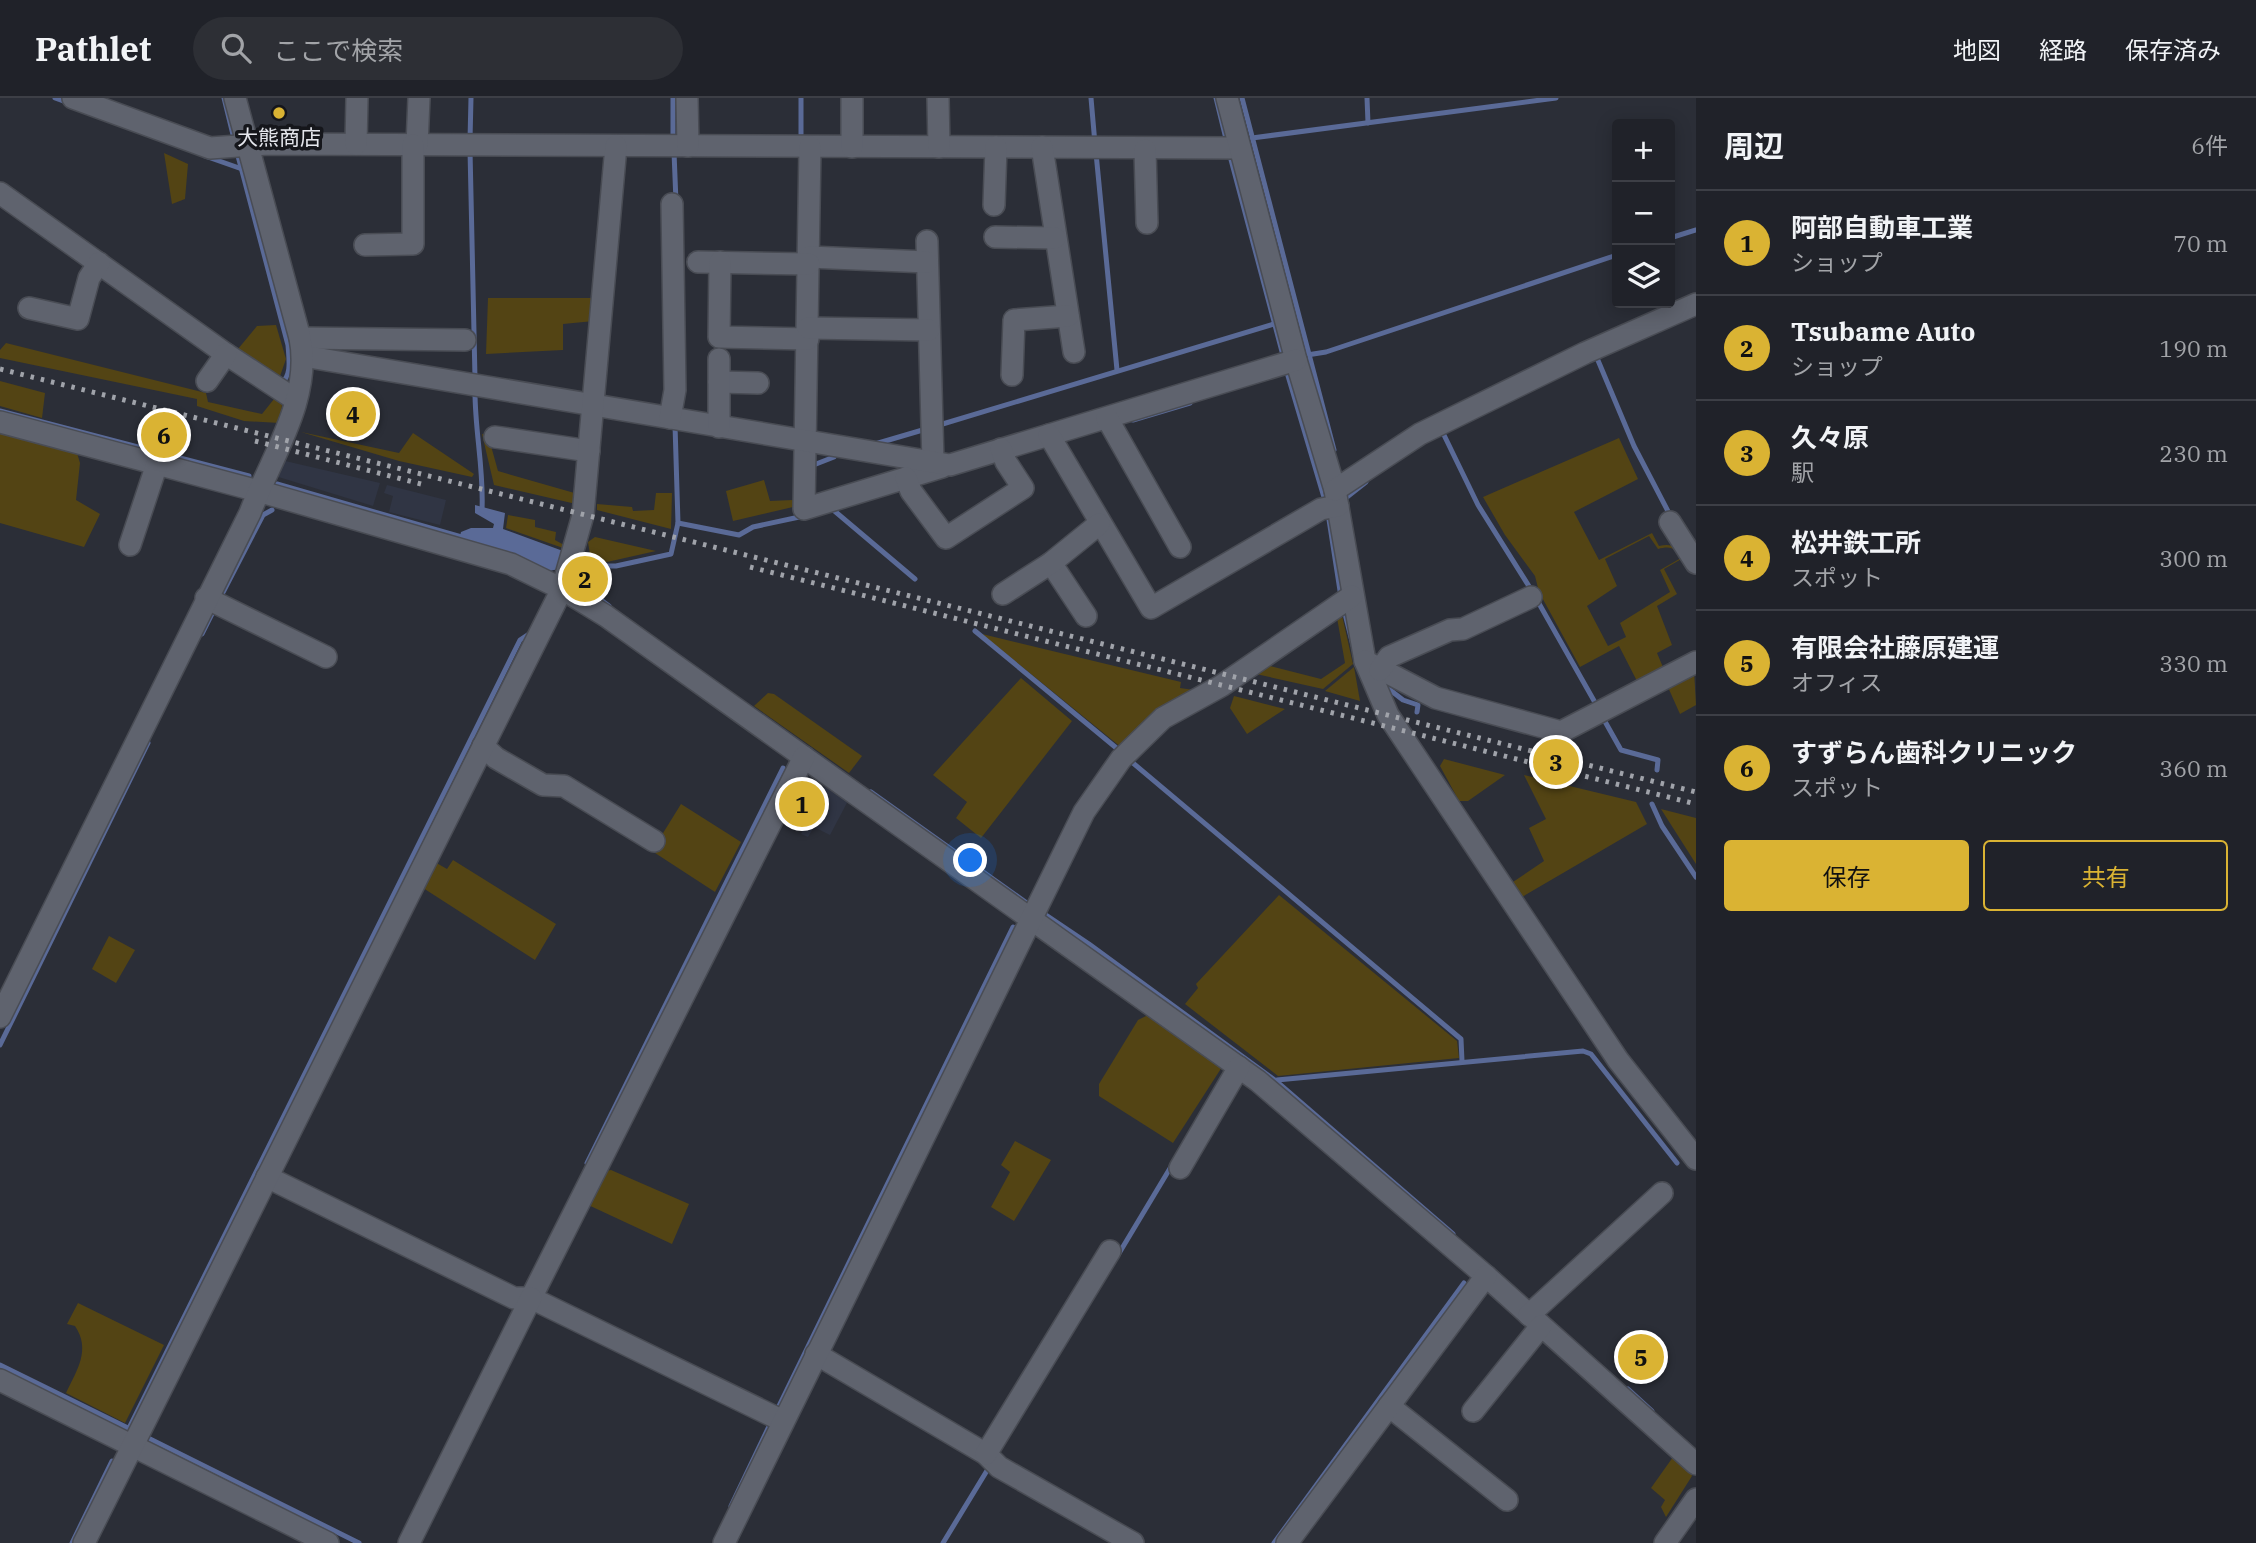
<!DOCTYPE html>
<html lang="ja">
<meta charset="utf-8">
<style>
body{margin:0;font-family:"IBM Plex Serif","Noto Sans JP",serif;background:#2d2f35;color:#f1f3f6}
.controls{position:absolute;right:21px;top:21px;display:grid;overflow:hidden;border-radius:7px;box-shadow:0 4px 18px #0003}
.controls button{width:63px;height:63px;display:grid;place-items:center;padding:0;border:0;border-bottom:2px solid #3d3f46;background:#202229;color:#f1f3f6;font:35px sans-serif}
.you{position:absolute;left:971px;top:763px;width:24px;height:24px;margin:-18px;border:5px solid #fff;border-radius:50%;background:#1a73e8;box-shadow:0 0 0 10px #1a73e833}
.badge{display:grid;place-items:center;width:46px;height:46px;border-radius:50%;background:#dab333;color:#111;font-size:23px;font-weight:700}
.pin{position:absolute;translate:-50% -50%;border:4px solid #fff;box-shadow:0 2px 7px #0006}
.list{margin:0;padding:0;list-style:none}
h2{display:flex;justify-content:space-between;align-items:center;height:91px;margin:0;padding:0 28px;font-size:30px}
h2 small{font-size:23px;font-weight:400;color:#a2a4a8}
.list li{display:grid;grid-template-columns:46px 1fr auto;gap:21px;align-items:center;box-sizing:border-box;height:105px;padding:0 28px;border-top:2px solid #3d3f46}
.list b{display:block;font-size:26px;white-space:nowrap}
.list p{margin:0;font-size:23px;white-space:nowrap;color:#a2a4a8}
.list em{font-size:23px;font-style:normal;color:#a2a4a8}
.actions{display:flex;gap:14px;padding:21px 28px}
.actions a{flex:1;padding:16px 0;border:2px solid #dab333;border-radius:7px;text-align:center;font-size:24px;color:#dab333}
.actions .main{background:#dab333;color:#111}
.icon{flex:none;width:38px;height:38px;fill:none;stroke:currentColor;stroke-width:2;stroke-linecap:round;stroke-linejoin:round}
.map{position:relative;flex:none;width:1696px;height:1445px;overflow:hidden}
header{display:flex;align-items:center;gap:42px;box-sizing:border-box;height:98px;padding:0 35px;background:#202229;border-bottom:2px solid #3d3f46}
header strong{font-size:33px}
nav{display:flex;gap:38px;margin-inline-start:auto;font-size:24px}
.search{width:490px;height:63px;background:#2d2f35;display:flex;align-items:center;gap:18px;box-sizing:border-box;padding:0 24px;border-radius:38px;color:#a2a4a8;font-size:26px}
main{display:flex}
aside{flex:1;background:#202229}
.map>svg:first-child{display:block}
</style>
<header>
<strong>Pathlet</strong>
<div class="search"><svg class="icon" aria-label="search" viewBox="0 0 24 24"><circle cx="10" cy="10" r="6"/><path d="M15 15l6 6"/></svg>ここで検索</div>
<nav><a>地図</a><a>経路</a><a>保存済み</a></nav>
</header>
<main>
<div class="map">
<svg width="1696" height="1445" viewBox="0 0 1696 1445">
<rect width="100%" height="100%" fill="#2b2e37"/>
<g fill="#303544">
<path d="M281 362 380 385 373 408 272 377Z"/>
<path d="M387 387 446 402 440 427 389 414 393 398 384 395Z"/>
<path d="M825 689 849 701 830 737 814 729 808 739 801 736Z"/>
</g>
<g fill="#534414" fill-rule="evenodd">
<path d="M164 55 188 66 185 101 172 106Z"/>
<path d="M488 200H594V223L563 226V252L486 256Z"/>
<path d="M276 227 286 261 279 281 238 251 257 228Z"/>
<path d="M6 245 206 295 208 304 262 316 274 301 282 307 280 325 244 323 197 308V301L0 260V252Z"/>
<path d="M0 283 45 295 42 320 0 308Z"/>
<path d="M301 334 399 355 413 335 474 376 472 379 399 363Z"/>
<path d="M0 335 77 355 80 365 76 402 100 416 84 449 0 425Z"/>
<path d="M482 336 488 337 498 373 578 396 576 406 494 387Z"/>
<path d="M1619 340 1638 381 1574 414 1599 462 1652 435 1659 448C1672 445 1677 449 1685 459L1664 471 1677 496 1657 508 1672 547 1657 555 1665 574 1639 587 1619 548 1580 569 1539 494 1535 478 1505 437 1483 399ZM1649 438 1658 451C1670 448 1674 449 1681 460L1660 472 1670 494 1620 525 1626 539 1608 548 1587 508 1617 488 1605 461Z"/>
<path d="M764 382 770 403 793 402V409L733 423 726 393Z"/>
<path d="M656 395H672L671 431 597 412V406L632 409 633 413 654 412Z"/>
<path d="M508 417 535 422V429L556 434 555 442 564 447 563 450 506 430Z"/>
<path d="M595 439 656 453 607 464 591 463 588 444Z"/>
<path d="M1341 513 1353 566 1323 591 1256 576 1271 562 1270 568 1321 581 1345 565 1336 514Z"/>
<path d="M982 536 1181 584 1180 590 1194 592 1122 650Z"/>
<path d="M1354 569 1360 603 1325 593Z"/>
<path d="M1694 572 1696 607 1680 616 1667 587Z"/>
<path d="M1021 580 1072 623 981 740 956 720 967 704 933 677Z"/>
<path d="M768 595 774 596 862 658 849 675 754 608Z"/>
<path d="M1234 598 1285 611 1247 636 1230 610Z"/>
<path d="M1444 661 1505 677 1468 703H1459L1440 668Z"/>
<path d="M1524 677 1636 704 1647 726 1522 799 1513 784 1544 763 1529 730 1546 721Z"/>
<path d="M681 706 741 744 715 794 652 753Z"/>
<path d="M1661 711 1696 720V766Z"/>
<path d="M453 762 556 826 535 862 420 788 433 763 447 771Z"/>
<path d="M1279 797 1457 943 1459 960 1278 978 1185 906 1198 890 1196 886Z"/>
<path d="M109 838 135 852 116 885 92 871Z"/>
<path d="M1148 917 1222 969 1173 1045 1099 998V986L1138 922Z"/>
<path d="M1015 1043 1051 1062 1014 1123 991 1109 1010 1074 1001 1067Z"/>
<path d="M611 1072 689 1106 672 1146 584 1105 606 1073Z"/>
<path d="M78 1205 164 1247 125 1325 66 1295C77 1272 91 1252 75 1228L67 1226Z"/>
<path d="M1673 1359 1690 1372 1692 1378 1666 1419 1661 1409 1665 1402 1651 1390Z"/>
</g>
<path fill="#5a6a97" d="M475 407 505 415 503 431 563 453 559 471 549 473 515 458 459 442 461 434 471 430H493L494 426 475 415Z"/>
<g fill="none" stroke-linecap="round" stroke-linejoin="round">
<g stroke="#5a6a97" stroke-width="5">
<path d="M55 0 69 5"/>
<path d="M224 0 235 45"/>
<path d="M801 0V42"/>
<path d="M1091 0 1095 46"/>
<path d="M1216 0 1227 45"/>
<path d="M1242 0 1334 352"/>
<path d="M1367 0 1368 25"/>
<path d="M670 39H673V0"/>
<path d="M1252 40 1556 0"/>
<path d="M470 42 471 0"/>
<path d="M470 52 475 280"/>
<path d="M237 54 288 247C289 261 292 278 281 285"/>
<path d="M674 54 676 104"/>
<path d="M1229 54 1284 261"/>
<path d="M1096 55 1117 272"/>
<path d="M205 58 242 71"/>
<path d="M1670 140 1696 132"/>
<path d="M1307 257 1326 254 1617 157"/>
<path d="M1597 260 1634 348 1671 419"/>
<path d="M1286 271 1326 406"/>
<path d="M475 294C475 334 484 372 482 412L486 414"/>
<path d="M0 313 249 378"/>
<path d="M1133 322 1190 305"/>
<path d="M675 327 678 425"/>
<path d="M936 328 1274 226"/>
<path d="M1443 335 1478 407 1532 493"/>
<path d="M875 346 926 331"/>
<path d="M811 368 834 359"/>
<path d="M277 386 465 440"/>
<path d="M1347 399 1366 384"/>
<path d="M831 410 915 481"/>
<path d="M1328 415 1341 499"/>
<path d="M590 468H616L671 456 678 425 739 437 753 429 804 418"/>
<path d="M575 487 589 493 609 508"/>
<path d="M219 502 263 417 272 412"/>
<path d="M1537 502 1597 608"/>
<path d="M1344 512 1355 555"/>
<path d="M975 533 1120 653"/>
<path d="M202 536 215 510"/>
<path d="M1385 588 1403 602 1418 607 1417 614"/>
<path d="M1603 620 1621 652 1658 662 1657 672"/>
<path d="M1127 660 1461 941 1462 963"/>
<path d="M871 694 1031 808"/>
<path d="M1652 706 1662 728 1696 779"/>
<path d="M1040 813 1089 846 1276 983 1453 1136"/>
<path d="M0 947 148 645"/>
<path d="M1277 982 1583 953 1591 956 1677 1065"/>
<path d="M587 1065 783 670"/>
<path d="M1118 1157 1172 1067"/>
<path d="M0 1267 132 1332"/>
<path d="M1628 1291 1652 1313"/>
<path d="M776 1314 1013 829"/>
<path d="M129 1330 520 542 529 536"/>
<path d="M144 1338 359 1445"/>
<path d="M731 1408 772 1322"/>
<path d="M72 1445 112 1363"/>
<path d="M943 1445 991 1366"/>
<path d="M1274 1445 1464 1185"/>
</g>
<g stroke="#494c54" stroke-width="24">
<g id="minor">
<path d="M73 0 210 50 268 46 1238 50"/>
<path d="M687 0 688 48"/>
<path d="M852 0V49"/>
<path d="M938 0 939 49"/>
<path d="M1227 0 1296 262 1335 392 1365 563 1436 600 1561 634 1696 564"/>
<path d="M356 46 357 0"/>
<path d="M417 47 419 0"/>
<path d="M810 49 804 411 942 369"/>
<path d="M1042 49 1074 254"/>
<path d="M1145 52 1147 125"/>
<path d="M0 95 226 256 296 302"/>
<path d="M994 107 996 49"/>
<path d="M995 139 1055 140"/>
<path d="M927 143 933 364"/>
<path d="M365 147 413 146V47"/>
<path d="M809 159 927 164"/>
<path d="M698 164 809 166"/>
<path d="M720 164 719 239 808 241"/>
<path d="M29 210 78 221 89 180 99 165"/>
<path d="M808 230 929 232"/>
<path d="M300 240 465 242"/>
<path d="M303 258 950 367 1296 262"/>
<path d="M1012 277 1014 222 1068 218"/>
<path d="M207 283 226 256"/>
<path d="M719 284 758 285"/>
<path d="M670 320 675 292 672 106"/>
<path d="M1107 320 1180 449"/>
<path d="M0 324 258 393 511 466 562 491 606 518 1258 983 1486 1178 1696 1366"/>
<path d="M719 329V261"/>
<path d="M1049 337 1151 510 1321 411 1338 408"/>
<path d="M495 339 589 353"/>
<path d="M906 380 911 393 946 440 1023 390 1006 364 1001 351"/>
<path d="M1335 392 1420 336 1585 255 1696 206"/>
<path d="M1670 424 1696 465"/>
<path d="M130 447 157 366"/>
<path d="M1051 465 1086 518"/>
<path d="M1003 496 1051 465 1099 426"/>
<path d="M206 500 326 559"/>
<path d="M1365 563 1388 617 1618 962 1696 1061"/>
<path d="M1380 572 1389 559 1450 532 1463 531 1531 499"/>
<path d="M483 648 496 660 543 687 564 688 654 743"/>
<path d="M0 919 250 415C271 359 312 301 300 240L235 0"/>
<path d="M1180 1070 1239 969"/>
<path d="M267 1079 514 1200H531"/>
<path d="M1529 1217 1662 1095"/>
<path d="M816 1256 986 1356 999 1369 1133 1445"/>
<path d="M0 1282 328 1445"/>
<path d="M1389 1308 1507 1402"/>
<path d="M1473 1313 1541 1228"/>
<path d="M783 1323 531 1200 804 659"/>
<path d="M986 1356 1110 1153"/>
<path d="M84 1445 562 491 583 417 616 48"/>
<path d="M409 1445 531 1200"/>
<path d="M724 1445 1084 714 1121 661 1163 620 1221 588 1352 498"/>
<path d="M1287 1445 1486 1178"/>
<path d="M1665 1445 1696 1401"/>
</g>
</g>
<use href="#minor" stroke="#5f636e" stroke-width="21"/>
<g stroke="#a0a3aa" stroke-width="5" stroke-dasharray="3.5 7" stroke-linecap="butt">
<path d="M0 271 1696 694"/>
<path d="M255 343 421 386"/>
<path d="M750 469 1696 706"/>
</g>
</g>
<circle fill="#dab333" stroke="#15161b" stroke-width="2.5" cx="279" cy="15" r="7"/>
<g text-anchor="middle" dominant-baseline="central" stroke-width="7" stroke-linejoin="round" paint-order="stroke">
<g font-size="21" fill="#e4e6ec" stroke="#15161b">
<text x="279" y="39">大熊商店</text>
</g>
</g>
</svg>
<div class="controls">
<button>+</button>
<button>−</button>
<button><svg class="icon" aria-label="layers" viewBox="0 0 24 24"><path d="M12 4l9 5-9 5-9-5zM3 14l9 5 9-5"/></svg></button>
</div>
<div class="you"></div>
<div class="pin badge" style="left:802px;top:706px">1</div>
<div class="pin badge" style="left:585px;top:481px">2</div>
<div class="pin badge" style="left:1556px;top:664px">3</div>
<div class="pin badge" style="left:353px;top:316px">4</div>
<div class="pin badge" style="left:1641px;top:1259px">5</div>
<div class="pin badge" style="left:164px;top:337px">6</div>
</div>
<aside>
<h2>周辺<small>6件</small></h2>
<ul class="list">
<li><span class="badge">1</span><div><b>阿部自動車工業</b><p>ショップ</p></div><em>70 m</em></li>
<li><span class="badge">2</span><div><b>Tsubame Auto</b><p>ショップ</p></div><em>190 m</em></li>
<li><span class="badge">3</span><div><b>久々原</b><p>駅</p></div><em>230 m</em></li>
<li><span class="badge">4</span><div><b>松井鉄工所</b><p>スポット</p></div><em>300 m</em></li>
<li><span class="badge">5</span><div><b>有限会社藤原建運</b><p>オフィス</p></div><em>330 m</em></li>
<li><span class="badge">6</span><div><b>すずらん歯科クリニック</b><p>スポット</p></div><em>360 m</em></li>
</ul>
<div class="actions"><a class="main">保存</a><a>共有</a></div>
</aside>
</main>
